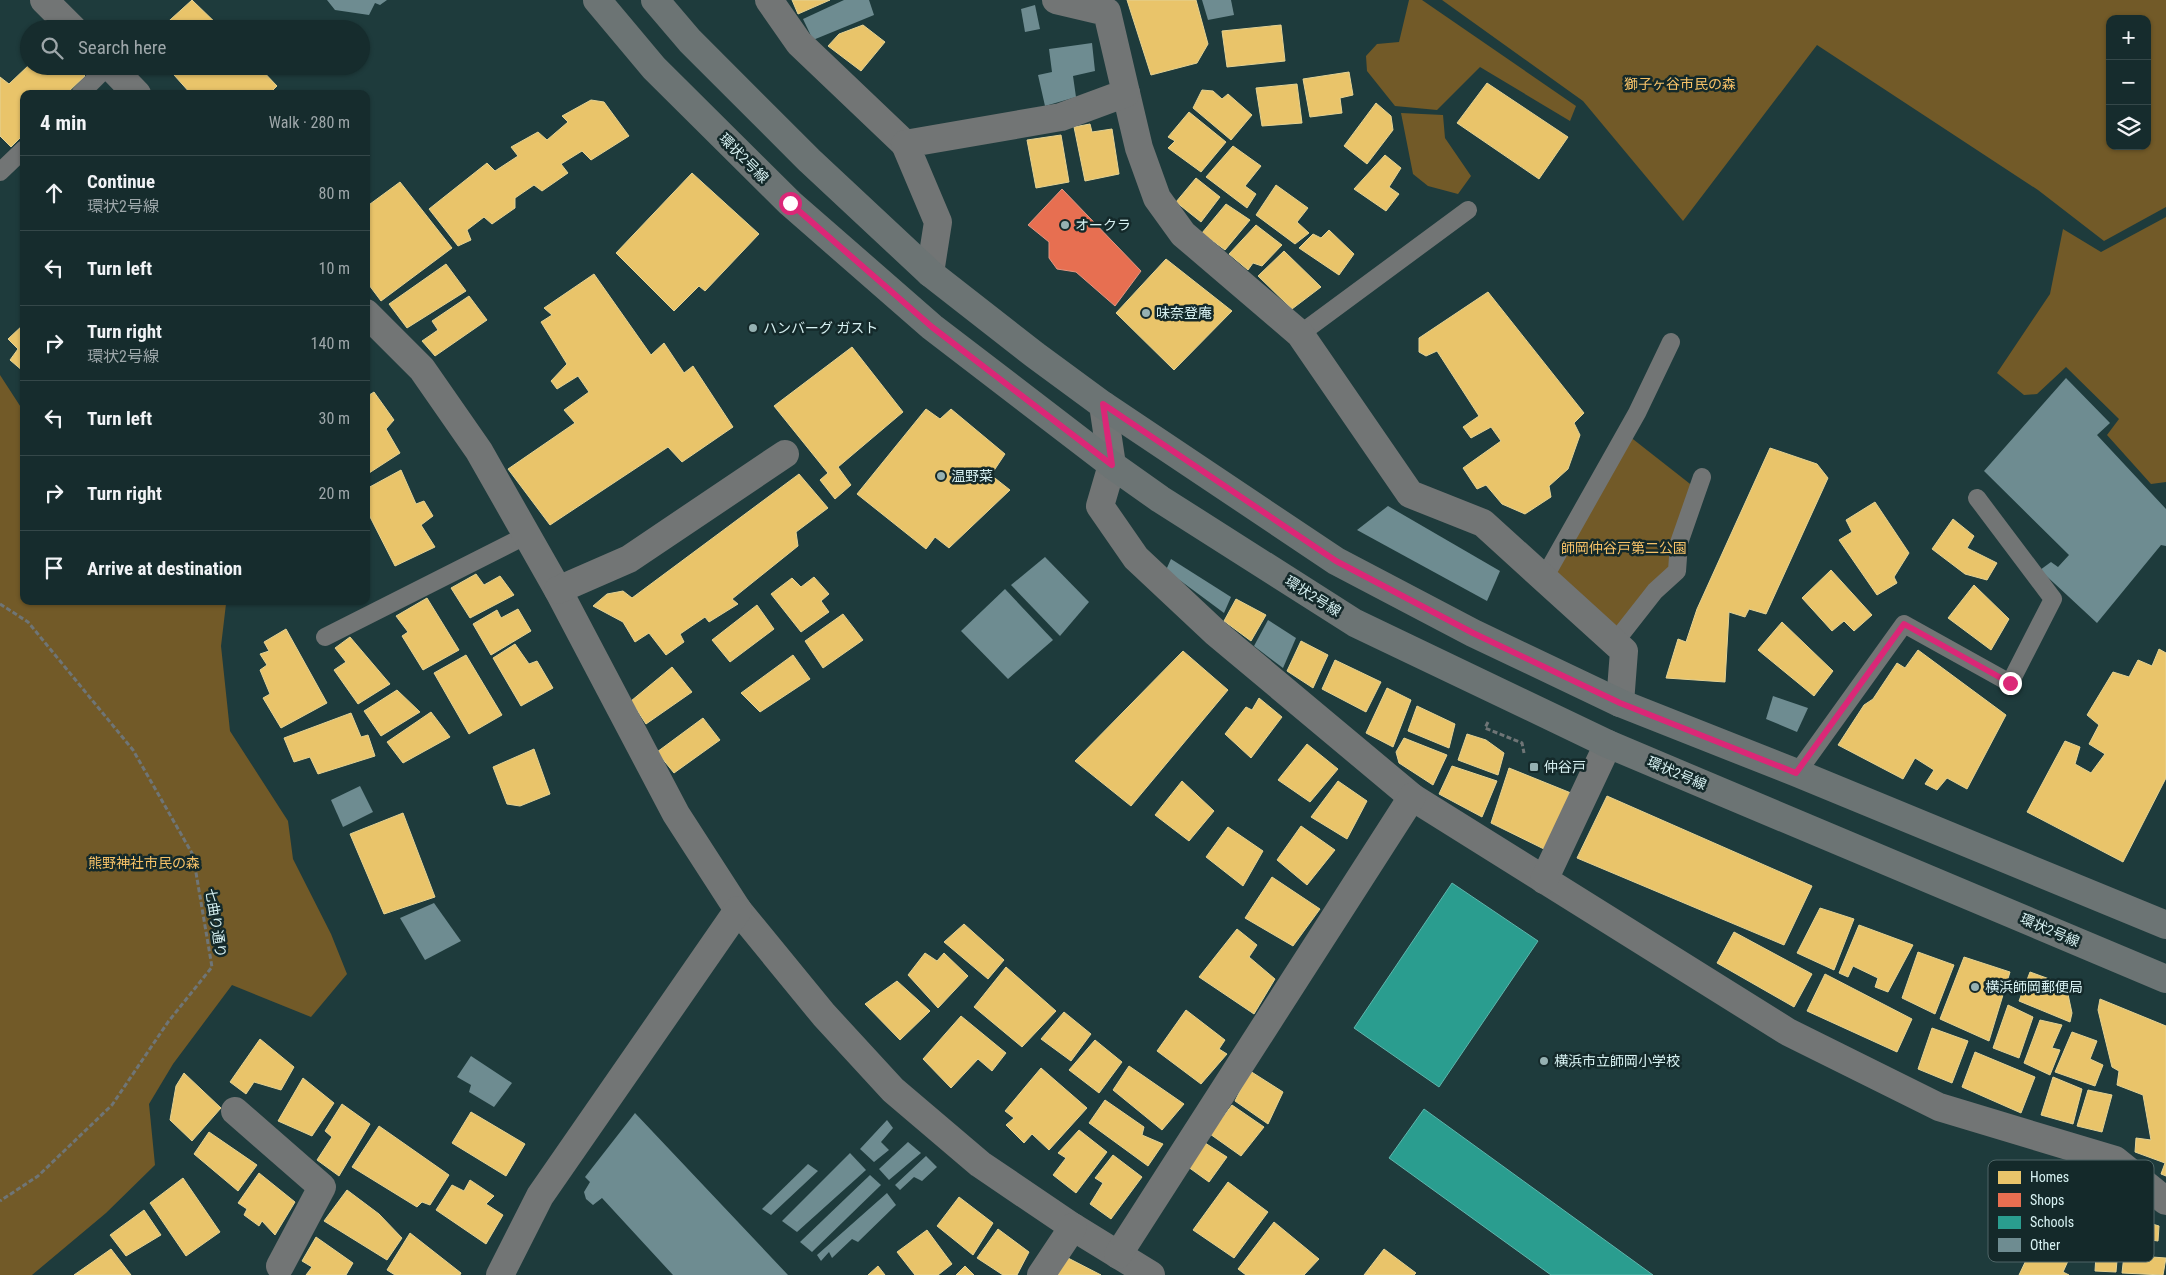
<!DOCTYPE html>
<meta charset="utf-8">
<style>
body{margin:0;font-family:"Roboto Condensed","Noto Sans JP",sans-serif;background:#233839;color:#f1f3f6}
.controls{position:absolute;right:15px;top:15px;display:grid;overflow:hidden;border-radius:10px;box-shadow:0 1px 4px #0004}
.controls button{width:45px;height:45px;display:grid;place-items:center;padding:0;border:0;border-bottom:1px solid #354849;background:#162c2d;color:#f1f3f6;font:25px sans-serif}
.stop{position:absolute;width:15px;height:15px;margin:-11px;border:4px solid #db2777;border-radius:50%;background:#fff}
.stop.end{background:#db2777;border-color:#fff;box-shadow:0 1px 5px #0008}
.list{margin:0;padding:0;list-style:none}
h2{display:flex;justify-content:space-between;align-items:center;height:65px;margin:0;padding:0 20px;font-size:21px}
h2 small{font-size:16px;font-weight:400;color:#9ea7aa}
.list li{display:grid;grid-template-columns:32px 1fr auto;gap:15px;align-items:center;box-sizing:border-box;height:75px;padding:0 20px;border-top:1px solid #354849}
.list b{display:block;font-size:19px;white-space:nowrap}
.list p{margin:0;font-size:16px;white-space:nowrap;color:#9ea7aa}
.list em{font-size:16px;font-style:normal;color:#9ea7aa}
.icon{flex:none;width:28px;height:28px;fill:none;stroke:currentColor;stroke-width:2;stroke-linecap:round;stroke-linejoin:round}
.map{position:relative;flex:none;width:2166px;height:1275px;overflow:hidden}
.search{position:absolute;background:#162c2d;box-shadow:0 1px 4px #0004;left:20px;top:20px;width:350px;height:55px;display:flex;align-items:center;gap:12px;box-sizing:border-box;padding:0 18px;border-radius:28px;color:#9ea7aa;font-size:19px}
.panel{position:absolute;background:#162c2d;box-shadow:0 1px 4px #0004;left:20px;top:90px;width:350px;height:515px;border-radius:10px}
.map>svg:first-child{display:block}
</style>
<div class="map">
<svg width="2166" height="1275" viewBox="0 0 2166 1275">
<rect width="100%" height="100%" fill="#1e3b3c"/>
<g fill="#725a28" fill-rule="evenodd">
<path d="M1409 0H1422L1576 106 1570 121 1480 67 1437 110 1395 106 1367 71 1366 56 1377 44 1399 42Z"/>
<path d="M1442 0H2166V207L2104 241 2038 190 1817 45 1683 221 1583 101ZM2110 19H2147V146H2110Z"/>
<path d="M1401 113 1443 115 1445 138 1471 176 1458 194 1428 186 1413 174Z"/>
<path d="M2166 217V482L2151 484 2107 435 2119 419 2066 367 2037 394 2024 395 1997 373 2050 294 2063 229 2101 252Z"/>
<path d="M0 375 24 412V601H222L226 604 221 646 230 731 288 821 293 859 331 934 347 974 311 1017 232 985 173 1064 149 1104 155 1165 106 1213 32 1275H0Z"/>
<path d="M1629 436 1694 487 1671 568 1614 633 1553 579Z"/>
</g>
<g fill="#e9c46a" stroke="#e4d293">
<path d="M192 0 222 29H160Z"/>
<path d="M792 0H830L798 14Z"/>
<path d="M1127 0H1196L1208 44 1197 63 1151 75Z"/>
<path d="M863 25 885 42 861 71 828 46 839 34Z"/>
<path d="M1281 25 1285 61 1227 67 1222 31Z"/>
<path d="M29 65 75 66 85 76 66 94H24V134L11 147 0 136V77L9 84Z"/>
<path d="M166 66H258L277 86 269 94H191Z"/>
<path d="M1349 72 1353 95 1340 98 1342 113 1310 117 1303 79Z"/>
<path d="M1487 83 1568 137 1539 179 1457 123Z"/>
<path d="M1297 84 1302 123 1262 126 1256 88Z"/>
<path d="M1202 90 1213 91 1222 99 1228 94 1252 115 1231 140 1193 108Z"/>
<path d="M591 100 604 102 629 136 591 160 582 151 561 164 568 173 542 191 534 185 515 198V208L492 224 484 217 467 230 471 240 458 246 429 209 487 163 495 171 518 156 511 147 538 132 547 140 568 122 562 116Z"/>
<path d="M1376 103 1391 116 1393 130 1367 164 1344 146Z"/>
<path d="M1189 112 1226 142 1201 172 1168 148 1175 141 1168 137Z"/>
<path d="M1090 124 1092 132 1112 129 1119 174 1085 181 1074 127Z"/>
<path d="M1061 135 1069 182 1036 188 1027 140Z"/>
<path d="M1233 146 1261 166 1245 186 1256 194 1247 208 1206 177Z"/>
<path d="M1385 155 1401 168 1389 187 1399 194 1386 211 1354 189Z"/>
<path d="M692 173 759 234 705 291 699 286 674 311 616 253Z"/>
<path d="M1196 178 1220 197 1201 222 1176 202Z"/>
<path d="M400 182 452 248 381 301 366 281V207Z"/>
<path d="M1276 185 1308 208 1297 222 1309 233 1295 244 1256 215Z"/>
<path d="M1226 204 1250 220 1225 250 1202 233Z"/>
<path d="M1256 225 1282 245 1262 266 1253 263 1248 270 1229 254Z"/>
<path d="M1329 230 1354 254 1339 275 1299 248 1313 234 1321 238Z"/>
<path d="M1284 251 1321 287 1292 309 1258 276Z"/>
<path d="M1166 259 1232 311 1174 370 1116 313Z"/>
<path d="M446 264 466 291 407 328 389 304Z"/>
<path d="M594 274 651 355 664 343 684 373 693 366 733 427 682 462 668 447 550 525 508 469 575 423 564 410 589 392 578 376 557 389 551 381 567 364 541 322 552 315 544 308Z"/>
<path d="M1488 292 1584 413 1574 423 1580 435 1568 469 1549 486 1551 497 1525 514 1502 504 1486 485 1477 489 1463 468 1501 441 1491 427 1471 438 1463 427 1479 416 1437 351 1426 356 1419 352V338Z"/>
<path d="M469 296 487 320 435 356 422 341 438 330 432 321Z"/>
<path d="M24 324V372L10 360 18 349 8 339Z"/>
<path d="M852 347 903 412 838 467 851 485 835 499 820 480 828 473 774 406Z"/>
<path d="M374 392 394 420 386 429 400 453 366 475V397Z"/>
<path d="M926 409 940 419 951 409 1005 454 991 475 1010 490 949 548 935 537 926 549 857 494Z"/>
<path d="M1770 448 1817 464 1828 478 1766 614 1749 609 1745 617 1729 612 1725 682 1666 678 1678 639 1686 642 1697 609Z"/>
<path d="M401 470 416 504 424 501 433 516 421 525 435 547 395 566 366 509V489Z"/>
<path d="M799 474 828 508 796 532 798 546 732 599 738 604 709 622 705 617 680 634 684 642 666 655 649 633 635 642 623 622 593 606 607 594 623 591 632 598Z"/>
<path d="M1875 502 1909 553 1894 577 1897 583 1877 595 1839 540 1852 532 1846 520Z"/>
<path d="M1953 519 1974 536 1967 548 1997 563 1987 580 1965 574 1932 549Z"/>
<path d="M1831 570 1872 615 1854 631 1844 621 1832 631 1802 598Z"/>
<path d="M476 574 484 585 500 576 514 595 470 618 451 588Z"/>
<path d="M814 577 829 594 821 601 829 612 801 632 771 594 792 578 801 587Z"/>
<path d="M1974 585 2009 619 1991 650 1948 618Z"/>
<path d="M427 598 459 650 423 670 402 636 408 632 396 616Z"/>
<path d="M1236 599 1266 615 1251 641 1224 621Z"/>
<path d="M757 605 774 629 730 662 712 640Z"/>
<path d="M518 609 531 631 491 655 473 624 497 610 501 618Z"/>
<path d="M843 614 863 640 823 668 805 641Z"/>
<path d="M1782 622 1833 671 1814 696 1758 650Z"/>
<path d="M286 629 327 703 281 728 263 698 270 694 260 670 267 665 260 654 269 651 264 642Z"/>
<path d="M350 637 390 684 358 704 334 670 346 662 335 648Z"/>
<path d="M1301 641 1328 655 1313 688 1287 671Z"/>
<path d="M515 644 529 664 537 661 553 688 521 706 493 658Z"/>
<path d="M2159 649 2166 653V778L2123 862 2027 812 2065 741 2080 747 2075 764 2091 773 2105 754 2089 744 2099 725 2087 715 2113 672 2129 677 2138 660 2152 666Z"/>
<path d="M1918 650 2006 715 1967 789 1947 778 1937 790 1925 784 1934 770 1915 758 1903 779 1838 745 1864 705 1873 699 1897 663 1905 668Z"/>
<path d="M1183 651 1228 690 1131 806 1075 761Z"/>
<path d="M466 655 502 715 469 734 434 673Z"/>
<path d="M793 655 810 679 760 712 741 693Z"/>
<path d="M1335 660 1381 682 1366 712 1322 689Z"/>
<path d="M672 667 692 692 646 724 631 701Z"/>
<path d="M1387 688 1411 700 1393 747 1366 733Z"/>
<path d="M397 690 420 712 381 736 364 711Z"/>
<path d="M1259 698 1282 717 1251 758 1225 734 1246 707 1252 710Z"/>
<path d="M1417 706 1455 724 1449 748 1408 731Z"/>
<path d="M431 712 450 737 403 763 387 742Z"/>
<path d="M351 713 361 737 368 735 375 756 318 774 310 757 294 762 284 738Z"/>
<path d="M703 718 720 740 674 773 657 752Z"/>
<path d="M1467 734 1486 740 1504 753 1498 775 1458 760Z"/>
<path d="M1404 738 1447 755 1433 785 1399 763 1396 752Z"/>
<path d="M1307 744 1338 769 1310 802 1278 780Z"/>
<path d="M534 749 550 794 520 806 507 804 493 767Z"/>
<path d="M1452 766 1497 781 1482 817 1439 794Z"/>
<path d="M1509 768 1571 793 1546 850 1491 823Z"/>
<path d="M1182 781 1214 811 1189 841 1155 815Z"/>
<path d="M1338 781 1367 801 1347 839 1311 817Z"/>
<path d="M1607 796 1812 886 1784 945 1577 858Z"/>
<path d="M403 813 435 897 384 914 350 834Z"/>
<path d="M1301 826 1335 850 1307 885 1277 860Z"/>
<path d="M1228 827 1263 851 1243 886 1206 857Z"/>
<path d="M1272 877 1320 909 1293 946 1245 918Z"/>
<path d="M1820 908 1854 919 1834 970 1797 953Z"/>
<path d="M964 924 1004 960 988 979 944 942Z"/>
<path d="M1859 925 1913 945 1888 992 1875 987 1878 978 1853 966 1848 977 1839 973Z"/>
<path d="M1237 929 1257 945 1249 957 1275 979 1254 1014 1199 977Z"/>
<path d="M1734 932 1812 974 1794 1007 1717 963Z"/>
<path d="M1918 952 1954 965 1935 1014 1902 998Z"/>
<path d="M925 953 937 961 944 953 968 976 938 1008 908 975Z"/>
<path d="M1964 957 2010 972 1989 1041 1940 1019Z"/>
<path d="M1006 967 1056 1011 1022 1047 974 1007Z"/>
<path d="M2030 972 2066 985 2072 1013 2070 1022 2019 1001Z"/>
<path d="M1825 974 1912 1019 1897 1052 1807 1011Z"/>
<path d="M897 981 930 1011 900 1040 865 1004Z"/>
<path d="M2100 999 2166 1026V1176L2161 1174 2165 1163 2135 1152 2136 1138 2151 1140 2143 1095 2117 1085 2119 1071 2112 1067 2098 1010Z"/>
<path d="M2008 1005 2033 1017 2019 1058 1993 1048Z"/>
<path d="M1186 1010 1225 1040 1219 1049 1227 1054 1201 1084 1157 1051Z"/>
<path d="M1064 1012 1091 1034 1071 1061 1041 1039Z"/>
<path d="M961 1016 1006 1053 992 1071 978 1059 951 1088 923 1059Z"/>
<path d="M2040 1020 2062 1025 2052 1048 2060 1050 2050 1075 2024 1063Z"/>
<path d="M1932 1028 1968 1041 1952 1083 1918 1069Z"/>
<path d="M2072 1032 2097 1041 2090 1059 2103 1065 2095 1086 2055 1072Z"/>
<path d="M260 1039 294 1067 281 1090 254 1082 246 1094 230 1082Z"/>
<path d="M1095 1040 1122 1062 1099 1093 1069 1070Z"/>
<path d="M1975 1052 2035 1077 2021 1113 1962 1087Z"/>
<path d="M1129 1066 1184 1104 1162 1130 1113 1090Z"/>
<path d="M1041 1068 1087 1108 1049 1150 1032 1134 1024 1143 1006 1125 1014 1118 1005 1111Z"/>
<path d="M1250 1071 1283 1092 1268 1124 1235 1101Z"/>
<path d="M184 1073 221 1108 192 1141 170 1120 176 1086Z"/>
<path d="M2053 1077 2082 1089 2073 1124 2041 1115Z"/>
<path d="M303 1078 334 1103 312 1136 278 1121Z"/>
<path d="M2088 1090 2112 1095 2102 1132 2077 1126Z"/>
<path d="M1105 1100 1144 1127 1142 1135 1163 1144 1148 1166 1089 1123Z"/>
<path d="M342 1104 370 1124 339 1176 317 1160 332 1137 325 1131Z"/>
<path d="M1232 1105 1264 1127 1241 1156 1210 1134Z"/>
<path d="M471 1112 525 1144 506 1176 452 1143Z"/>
<path d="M379 1126 449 1175 430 1205 422 1202 417 1207 352 1167Z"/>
<path d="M1079 1130 1107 1152 1076 1193 1053 1175 1066 1158 1058 1153Z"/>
<path d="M209 1132 257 1165 238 1191 194 1154Z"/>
<path d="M1202 1141 1227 1157 1209 1182 1184 1164Z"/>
<path d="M1113 1155 1142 1177 1111 1219 1090 1204 1103 1183 1095 1178Z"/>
<path d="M259 1173 295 1202 275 1235 262 1221 259 1226 244 1215 247 1209 238 1203Z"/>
<path d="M183 1178 220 1232 186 1256 150 1203Z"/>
<path d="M470 1180 494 1196 486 1204 503 1215 486 1244 436 1210 452 1185 464 1191Z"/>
<path d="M1228 1182 1268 1212 1234 1258 1193 1230Z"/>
<path d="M347 1190 379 1214 402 1238 387 1260 324 1221Z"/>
<path d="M2058 1193 2091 1210 2063 1272 2069 1275H2019Z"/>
<path d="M959 1197 993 1223 973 1255 937 1226Z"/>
<path d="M2128 1207 2150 1211 2149 1223 2159 1226 2158 1241 2123 1236Z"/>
<path d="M144 1210 161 1235 126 1256 110 1235Z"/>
<path d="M1274 1222 1319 1259 1304 1275H1246L1238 1269Z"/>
<path d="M998 1229 1029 1252 1017 1275H1003L977 1258Z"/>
<path d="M927 1230 952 1264 938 1275H915L897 1252Z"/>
<path d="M410 1233 461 1273 460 1275H395L387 1270Z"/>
<path d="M316 1237 353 1263 346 1275H306L312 1267 302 1261Z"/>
<path d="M2097 1238 2136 1240 2135 1250 2118 1249 2116 1272 2095 1271Z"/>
<path d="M111 1249 131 1275H74Z"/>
<path d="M1384 1249 1416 1273 1414 1275H1364Z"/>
<path d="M2124 1255 2166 1258 2163 1275 2122 1273Z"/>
<path d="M1068 1258 1101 1275H1057Z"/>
<path d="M878 1266 885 1275H868Z"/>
<path d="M965 1266 974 1275H956Z"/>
</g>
<path fill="#e76f51" stroke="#e29681" d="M1062 189 1141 271 1115 306 1076 272 1057 269 1049 258V242L1028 225Z"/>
<g fill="#2a9d8f" stroke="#5eb6ad">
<path d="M1452 883 1538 941 1439 1087 1354 1028Z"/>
<path d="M1424 1109 1653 1275H1551L1389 1158Z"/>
</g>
<g fill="#6e8c91">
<path d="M327 0H387L380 5 375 3 369 15 335 10Z"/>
<path d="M844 0H869L874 15 813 40 803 19Z"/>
<path d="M1202 0H1231L1234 15 1208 20Z"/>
<path d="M1035 5 1040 29 1025 32 1021 9Z"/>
<path d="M1092 43 1095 71 1073 76 1076 97 1045 106 1038 75 1052 72 1049 49Z"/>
<path d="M2066 378 2110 423 2097 435 2166 509V546L2161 545 2097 623 2040 570 2051 562 2058 567 2069 555 1984 471Z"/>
<path d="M1388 506 1500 571 1487 601 1357 530Z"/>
<path d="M1045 557 1089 602 1060 636 1011 585Z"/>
<path d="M1171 559 1231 597 1224 613 1166 570Z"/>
<path d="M1005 589 1053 640 1008 679 961 631Z"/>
<path d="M1268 620 1296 638 1283 668 1254 646Z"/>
<path d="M1773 696 1808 708 1797 732 1766 719Z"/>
<path d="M360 786 373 812 343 827 331 800Z"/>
<path d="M434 903 461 941 425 960 400 918Z"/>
<path d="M471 1056 512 1083 494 1107 469 1092 471 1085 457 1077Z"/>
<path d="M635 1113 788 1275H673L602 1198 593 1205 586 1199 584 1192 590 1182 585 1177Z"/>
<path d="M887 1120 893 1128 881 1142 889 1150 874 1162 860 1149Z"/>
<path d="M908 1142 921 1153 889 1180 879 1169Z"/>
<path d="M850 1153 866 1170 797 1232 782 1221Z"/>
<path d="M926 1156 937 1167 922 1181 914 1177 900 1190 895 1185Z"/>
<path d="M808 1164 818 1171 771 1215 762 1209Z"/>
<path d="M870 1175 881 1185 812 1252 800 1242Z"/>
<path d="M887 1193 896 1205 858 1242 852 1239 832 1258 829 1252 821 1261 817 1255Z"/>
</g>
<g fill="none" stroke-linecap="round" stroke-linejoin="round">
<g stroke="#6f7576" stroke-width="3" stroke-dasharray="5 2.5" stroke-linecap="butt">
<path d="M0 604 28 622 133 750 193 855 212 967 168 1022 112 1105 38 1176 0 1201"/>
<path d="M1488 722 1485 728 1522 743 1524 753"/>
</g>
<g stroke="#727575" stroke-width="18">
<path d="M80 94 108 66"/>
<path d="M0 172 24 149"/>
<path d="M1300 334 1468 210"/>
<path d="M1544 578 1637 413 1671 342"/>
<path d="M325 637 527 535"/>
<path d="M1615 642 1655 591 1677 571 1679 543 1702 477"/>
<path d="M1797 773 1904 624 2010 683 2053 599 1977 498"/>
</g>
<g stroke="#727575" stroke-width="28">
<path d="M44 0 73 29"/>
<path d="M769 0 799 43 905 144"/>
<path d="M110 66 137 94"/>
<path d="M1126 93 1139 148 1157 198 1183 234 1300 334 1410 494 1483 523 1624 651 1620 703"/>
<path d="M930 273 938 222 905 144 1061 117 1126 93 1107 12 1056 0"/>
<path d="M366 313 422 369 479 451 558 590 676 814 738 910 824 1015 893 1090 980 1164 1073 1227 1151 1275"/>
<path d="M1103 405 1112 465 1100 506 1136 558 1216 633 1412 797 1788 1032 1939 1107 2115 1160 2166 1201"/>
<path d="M558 590 629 559 785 454"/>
<path d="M1544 880 1608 744"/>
<path d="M235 1111 322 1187 280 1266"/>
<path d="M1118 1255 1412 797"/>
<path d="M500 1275 540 1196 738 910"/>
<path d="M1041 1275 1073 1227"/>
</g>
<g stroke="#6c7474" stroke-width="28">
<path d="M597 0 654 68 790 203 932 327 1112 465 1160 499 1355 623 1608 744 2166 979"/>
<path d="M655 0 690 41 809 160 930 273 1035 355 1103 405 1336 561 1473 633 1620 703 1797 773 2166 925"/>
</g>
</g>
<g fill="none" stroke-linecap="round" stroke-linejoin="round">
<path stroke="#db2777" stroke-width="6" d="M790 203 932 327 1112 465 1103 404 1336 561 1473 633 1620 703 1796 773 1904 624 2010 683"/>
</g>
<g fill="#96b1b2" stroke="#14292a" stroke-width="2">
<circle cx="1065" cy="225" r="5"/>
<circle cx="1146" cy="313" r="5"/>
<circle cx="753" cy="328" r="5"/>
<circle cx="941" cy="476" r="5"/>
<rect x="1529" y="762" width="10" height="10" rx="2.5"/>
<circle cx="1975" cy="987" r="5"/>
<circle cx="1544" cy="1061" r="5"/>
</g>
<g text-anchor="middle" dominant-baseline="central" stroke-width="5" stroke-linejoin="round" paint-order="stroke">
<g font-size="14" fill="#f6c268" stroke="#14292a">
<text x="1680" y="84">獅子ヶ谷市民の森</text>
<text x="1624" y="548">師岡仲谷戸第二公園</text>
<text x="144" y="863">熊野神社市民の森</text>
</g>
<g font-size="14" fill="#d7f1f2" stroke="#14292a">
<text transform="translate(744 158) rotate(45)">環状2号線</text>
<text transform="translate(1313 596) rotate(32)">環状2号線</text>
<text transform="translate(1677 773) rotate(23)">環状2号線</text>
<text transform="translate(216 923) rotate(81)">七曲り通り</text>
<text transform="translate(2050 930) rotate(23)">環状2号線</text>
</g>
<g font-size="14" fill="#d7f1f2" stroke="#14292a" text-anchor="start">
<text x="1075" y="225">オークラ</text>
<text x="1156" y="313">味奈登庵</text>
<text x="763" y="328">ハンバーグ ガスト</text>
<text x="951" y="476">温野菜</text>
<text x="1544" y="767">仲谷戸</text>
<text x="1985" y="987">横浜師岡郵便局</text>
<text x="1554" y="1061">横浜市立師岡小学校</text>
</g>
</g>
<rect x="1988" y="1160" width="166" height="102" rx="8" fill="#14292a" stroke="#4e6566" stroke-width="1"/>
<rect x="1998" y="1171" width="23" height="13" fill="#e9c46a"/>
<rect x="1998" y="1193" width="23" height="14" fill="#e76f51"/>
<rect x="1998" y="1216" width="23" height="13" fill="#2a9d8f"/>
<rect x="1998" y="1238" width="23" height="14" fill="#6e8c91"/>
<g font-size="14" fill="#d7f1f2">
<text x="2030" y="1182">Homes</text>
<text x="2030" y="1205">Shops</text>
<text x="2030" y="1227">Schools</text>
<text x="2030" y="1250">Other</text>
</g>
</svg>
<div class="controls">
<button>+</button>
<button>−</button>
<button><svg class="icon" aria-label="layers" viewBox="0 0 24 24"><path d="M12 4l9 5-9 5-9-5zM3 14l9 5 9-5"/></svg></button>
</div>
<div class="stop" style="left:790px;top:203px"></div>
<div class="stop end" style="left:2010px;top:683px"></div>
<div class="search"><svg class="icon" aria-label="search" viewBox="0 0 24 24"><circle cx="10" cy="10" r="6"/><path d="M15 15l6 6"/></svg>Search here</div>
<section class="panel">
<h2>4 min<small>Walk · 280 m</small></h2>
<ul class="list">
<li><svg class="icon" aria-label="ahead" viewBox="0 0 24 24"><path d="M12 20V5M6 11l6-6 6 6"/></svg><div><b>Continue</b><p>環状2号線</p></div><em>80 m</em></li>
<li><svg class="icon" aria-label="left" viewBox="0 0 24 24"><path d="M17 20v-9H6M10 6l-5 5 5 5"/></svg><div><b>Turn left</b></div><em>10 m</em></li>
<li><svg class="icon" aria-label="right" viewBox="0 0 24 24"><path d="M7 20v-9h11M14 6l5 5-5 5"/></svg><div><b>Turn right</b><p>環状2号線</p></div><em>140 m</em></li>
<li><svg class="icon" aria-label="left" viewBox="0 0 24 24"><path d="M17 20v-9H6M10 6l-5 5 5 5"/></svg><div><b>Turn left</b></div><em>30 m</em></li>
<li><svg class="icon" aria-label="right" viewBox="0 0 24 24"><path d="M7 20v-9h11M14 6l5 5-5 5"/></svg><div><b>Turn right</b></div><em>20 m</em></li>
<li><svg class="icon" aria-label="arrive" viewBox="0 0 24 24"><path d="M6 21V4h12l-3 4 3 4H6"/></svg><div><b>Arrive at destination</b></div></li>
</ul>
</section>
</div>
